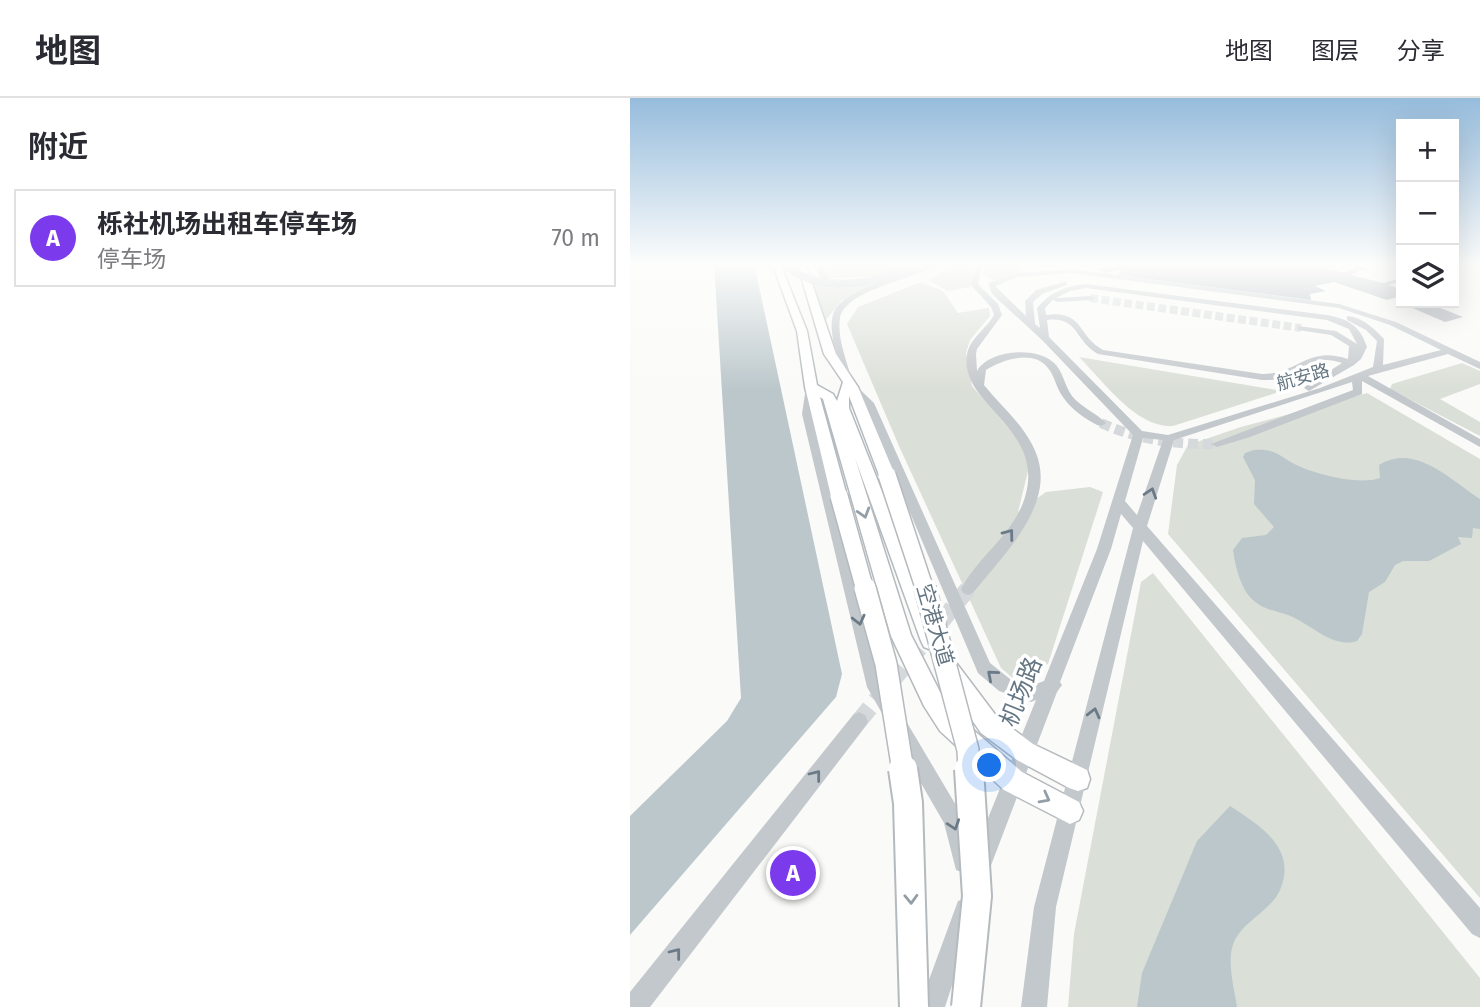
<!DOCTYPE html>
<html lang="zh">
<meta charset="utf-8">
<style>
body{margin:0;font-family:"Fira Sans","Noto Sans SC",sans-serif;background:#f7f7f7;color:#2b2b33}
.controls{position:absolute;right:21px;top:21px;display:grid;overflow:hidden;border-radius:0px;box-shadow:0 7px 28px #0002}
.controls button{width:63px;height:63px;display:grid;place-items:center;padding:0;border:0;border-bottom:2px solid #e1e1e2;background:#fff;color:#2b2b33;font:35px sans-serif}
.you{position:absolute;left:360px;top:668px;width:24px;height:24px;margin:-18px;border:5px solid #fff;border-radius:50%;background:#1a73e8;box-shadow:0 0 0 10px #1a73e833}
.badge{display:grid;place-items:center;width:46px;height:46px;border-radius:50%;background:#7c3aed;color:#fff;font-size:23px;font-weight:700}
.pin{position:absolute;translate:-50% -50%;border:4px solid #fff;box-shadow:0 2px 7px #0006}
.list{margin:0;padding:0;list-style:none}
h2{display:flex;justify-content:space-between;align-items:center;height:91px;margin:0;padding:0 28px;font-size:30px}
h2 small{font-size:23px;font-weight:400;color:#7c7c81}
.list li{display:grid;grid-template-columns:46px 1fr auto;gap:21px;align-items:center;box-sizing:border-box;height:98px;margin:0 14px 14px;padding:0 14px;border:2px solid #e1e1e2;border-radius:0px}
.list b{display:block;font-size:26px;white-space:nowrap}
.list p{margin:0;font-size:23px;white-space:nowrap;color:#7c7c81}
.list em{font-size:23px;font-style:normal;color:#7c7c81}
.icon{flex:none;width:38px;height:38px;fill:none;stroke:currentColor;stroke-width:2;stroke-linecap:round;stroke-linejoin:round}
.map{position:relative;flex:none;width:850px;height:909px;overflow:hidden}
header{display:flex;align-items:center;gap:42px;box-sizing:border-box;height:98px;padding:0 35px;background:#fff;border-bottom:2px solid #e1e1e2}
header strong{font-size:33px}
nav{display:flex;gap:38px;margin-inline-start:auto;font-size:24px}
main{display:flex}
aside{flex:1;background:#fff}
.map>svg:first-child{display:block}
</style>
<header>
<strong>地图</strong>
<nav><a>地图</a><a>图层</a><a>分享</a></nav>
</header>
<main>
<aside>
<h2>附近<small></small></h2>
<ul class="list">
<li><span class="badge">A</span><div><b>栎社机场出租车停车场</b><p>停车场</p></div><em>70 m</em></li>
</ul>
</aside>
<div class="map">
<svg width="850" height="909" viewBox="0 0 850 909">
<rect width="100%" height="100%" fill="#fafaf8"/>
<g fill="#dadfd7">
<path d="M207 165H283C257 180 226 179 197 180L193 172Z"/>
<path d="M329 165H344L340 189 318 193 298 182Z"/>
<path d="M355 165H388L394 175 363 182 352 176Z"/>
<path d="M291 184 313 193 328 215 359 210 360 218 340 242 336 255 342 288 394 348 399 369 388 414 416 394 460 389 473 394 418 566 385 582 371 570 269 348 217 226 228 209Z"/>
<path d="M183 185C207 194 229 189 253 185L211 203 195 223Z"/>
<path d="M449 259 652 293 543 328C507 331 473 283 449 259Z"/>
<path d="M832 265 850 273V286L810 301 850 324V338L760 291 762 286Z"/>
<path d="M737 295 850 361V800L538 436 547 367 558 347 611 329Z"/>
<path d="M523 475 850 880V909H438L444 836 511 484Z"/>
</g>
<g fill="#bbc7cb">
<path d="M84 165H124L212 576 206 599 0 837V718L97 623 111 600Z"/>
<path d="M624 352C640 351 646 354 659 363 678 375 728 388 750 380L749 367C785 344 822 383 850 401V431L843 430 842 440 828 439 831 446 799 463H773L765 467 755 484 739 494 732 536 727 543C702 551 680 525 658 517 643 512 630 511 619 498 610 487 605 467 603 452L612 440 636 437 644 429 624 406 625 382 613 359 615 355Z"/>
<path d="M600 708C629 727 668 750 650 792 642 811 616 822 606 840 595 858 604 889 607 909H507L512 875 567 743Z"/>
</g>
<g fill="none" stroke-linecap="round" stroke-linejoin="round">
<path fill="#ced2d4" fill-rule="evenodd" d="M839 165H850V171Z"/>
</g>
<g fill="#aab3b9">
<path d="M487 165H673L715 175 729 168 741 172H730L721 177 753 185 771 180V183L759 187 771 191V198L757 202 704 184 685 188 696 193 680 196 681 202 488 177 491 172 475 175 468 171 490 167Z"/>
<path d="M771 205H798L833 219 815 224Z"/>
</g>
<g fill="none" stroke-linecap="round" stroke-linejoin="round">
<path stroke="#d5d9db" stroke-width="8" stroke-dasharray="8 3.5" stroke-linecap="butt" d="M460 200 671 230"/>
<path stroke="#d5d9db" stroke-width="10" stroke-dasharray="10 5" stroke-linecap="butt" d="M471 325C509 342 546 347 587 346"/>
<path stroke="#d5d9db" stroke-width="17" stroke-dasharray="17 9" stroke-linecap="butt" d="M229 623 338 491"/>
<g stroke="#b5babe" stroke-width="3">
<g id="major">
<path d="M142 165H150L177 233 187 287 203 296 207 303 213 284 194 256 167 165H175L206 256 228 289 265 377 257 382 249 377 219 298V310L311 543 308 549 301 552 294 549 291 543 225 360 281 537 310 594 326 617 392 674 449 704 453 713 449 722 440 726 374 692 310 633 294 608 261 538 193 301 190 299 217 398 209 403 201 398 175 289 167 233Z"/>
<path d="M319 563 327 566 367 619 403 646 457 672 460 681 457 690 448 693 439 690 387 662 351 635 308 573 311 566Z"/>
</g>
</g>
<g stroke="#bbbfc2" stroke-width="2" stroke-dasharray="2 2" stroke-linecap="butt">
<path d="M663 166 666 167"/>
<path d="M674 191H680"/>
</g>
<g fill="#c3c8cc" fill-rule="evenodd">
<path d="M194 165H200L194 172 199 181 211 186V190C199 190 190 183 187 172Z"/>
<path d="M304 165H312C290 180 215 191 210 220 207 239 216 261 221 279L219 281 244 305 360 565 380 581 401 588 414 583 467 451 503 337 412 242 362 196 358 185 388 175 442 171 709 206 766 224 850 264V271L818 256 738 278 850 341V349L732 283V296L620 339 587 349 581 346 723 292 722 284 544 342 517 428 850 810V840L842 836 513 443 426 809 417 909H391L404 809 503 430 491 416 481 451 430 584 432 587 427 594 360 770 352 773 343 768 342 772 334 775 326 772 314 725 262 635 260 629 262 623 269 620 276 623 330 714 343 757 406 602 401 604 369 593 348 575 234 306C214 284 210 278 204 247 202 236 199 221 206 210 221 189 280 175 304 165ZM442 175 709 210 760 227 811 252 753 267 754 241C744 230 732 219 717 218V222L736 232 747 243 743 269 690 290 538 337 512 333 419 239 417 222C449 218 444 243 468 256L632 282C642 282 651 282 660 278 682 269 686 256 712 265L676 288 674 290 679 293 724 267 731 261 737 249C730 228 719 221 697 217L456 186C436 188 420 194 407 210L410 230 405 226 403 204 412 196 437 187V183L406 192 395 203 396 218 365 188 388 179ZM456 190 697 222 719 231 727 246 706 233 668 228V232L701 237 719 248 718 261C677 247 669 276 632 276L473 252C447 238 454 212 416 217L415 210 423 202 427 204 463 202 464 200 460 198 426 200 440 193ZM513 340 533 342 507 417 495 403Z"/>
<path d="M347 165H353L348 186 368 206 372 217 347 251 346 256 347 273C359 252 405 248 423 264 433 272 434 287 442 298 451 309 466 315 476 325L471 328 467 327C454 320 442 312 433 299 426 290 425 278 418 270 403 251 372 262 356 272L354 287C371 308 396 329 406 355 427 407 372 458 343 495L338 497 333 495 331 491C348 458 384 436 395 399 416 330 329 307 337 257 339 241 357 230 364 217L361 209 340 186Z"/>
<path d="M181 286 186 289 182 316 254 586 268 611 265 617 259 620 253 617 237 589 172 316 176 289Z"/>
<path d="M229 614 235 617 238 623 235 629 20 909H0V894L223 617Z"/>
<path d="M336 800 344 803 347 811 315 909H289L328 803Z"/>
</g>
<use href="#major" fill="#fff" fill-rule="evenodd"/>
<g stroke="#b5babe" stroke-width="20" stroke-linecap="butt">
<g id="major-bridge-far2">
<path d="M257 377 295 492"/>
<path d="M209 398 235 492"/>
</g>
</g>
<g stroke="#b5babe" stroke-width="24" stroke-linecap="butt">
<g id="major-bridge-far1">
<path d="M235 490 256 566 273 673"/>
<path d="M295 490 338 652 339 673"/>
</g>
</g>
<g stroke="#b5babe" stroke-width="32" stroke-linecap="butt">
<g id="major-bridge">
<path d="M273 671 278 705 284 909"/>
<path d="M336 909 347 798 339 671"/>
</g>
</g>
<path stroke="#c3c8cc" stroke-width="8" d="M153 165C191 200 253 184 296 165"/>
<use href="#major-bridge-far2" stroke="#fff" stroke-width="17"/>
<use href="#major-bridge-far1" stroke="#fff" stroke-width="21"/>
<use href="#major-bridge" stroke="#fff" stroke-width="28"/>
</g>
<defs><path id="oneway-chevron" d="M-2-3.5L2.5 0L-2 3.5" fill="none" stroke-width="1.6" stroke-linecap="round" stroke-linejoin="round" transform="scale(1.75)"/></defs>
<g stroke="#6a7a87">
<use href="#oneway-chevron" transform="translate(521 395) rotate(-72)"/>
<use href="#oneway-chevron" transform="translate(379 436) rotate(-53)"/>
<use href="#oneway-chevron" transform="translate(229 522) rotate(76)"/>
<use href="#oneway-chevron" transform="translate(362 577) rotate(-139)"/>
<use href="#oneway-chevron" transform="translate(464 615) rotate(-76)"/>
<use href="#oneway-chevron" transform="translate(186 677) rotate(-52)"/>
<use href="#oneway-chevron" transform="translate(324 727) rotate(71)"/>
<use href="#oneway-chevron" transform="translate(46 855) rotate(-52)"/>
</g>
<g stroke="#939fa8">
<use href="#oneway-chevron" transform="translate(234 415) rotate(73)"/>
<use href="#oneway-chevron" transform="translate(415 700) rotate(28)"/>
<use href="#oneway-chevron" transform="translate(281 801) rotate(88)"/>
</g>
<linearGradient id="sky" x2="0" y2="1"><stop stop-color="#96bcdc"/><stop offset="0.57" stop-color="#fdfdfc"/><stop offset="1" stop-color="#fdfdfc" stop-opacity="0"/></linearGradient>
<rect width="850" height="292" fill="url(#sky)"/>
<g text-anchor="middle" dominant-baseline="central" stroke-width="7" stroke-linejoin="round" paint-order="stroke">
<g font-size="18" fill="#657683" stroke="#fff">
<text transform="translate(673 279) rotate(-16)">航安路</text>
</g>
<g font-size="21" fill="#657683" stroke="#fff">
<text transform="translate(305 527) rotate(74)">空港大道</text>
</g>
<g font-size="24" fill="#657683" stroke="#fff">
<text transform="translate(391 594) rotate(-68)">机场路</text>
</g>
</g>
</svg>
<div class="controls">
<button>+</button>
<button>−</button>
<button><svg class="icon" aria-label="layers" viewBox="0 0 24 24"><path d="M12 4l9 5-9 5-9-5zM3 14l9 5 9-5"/></svg></button>
</div>
<div class="you"></div>
<div class="pin badge" style="left:163px;top:775px">A</div>
</div>
</main>
